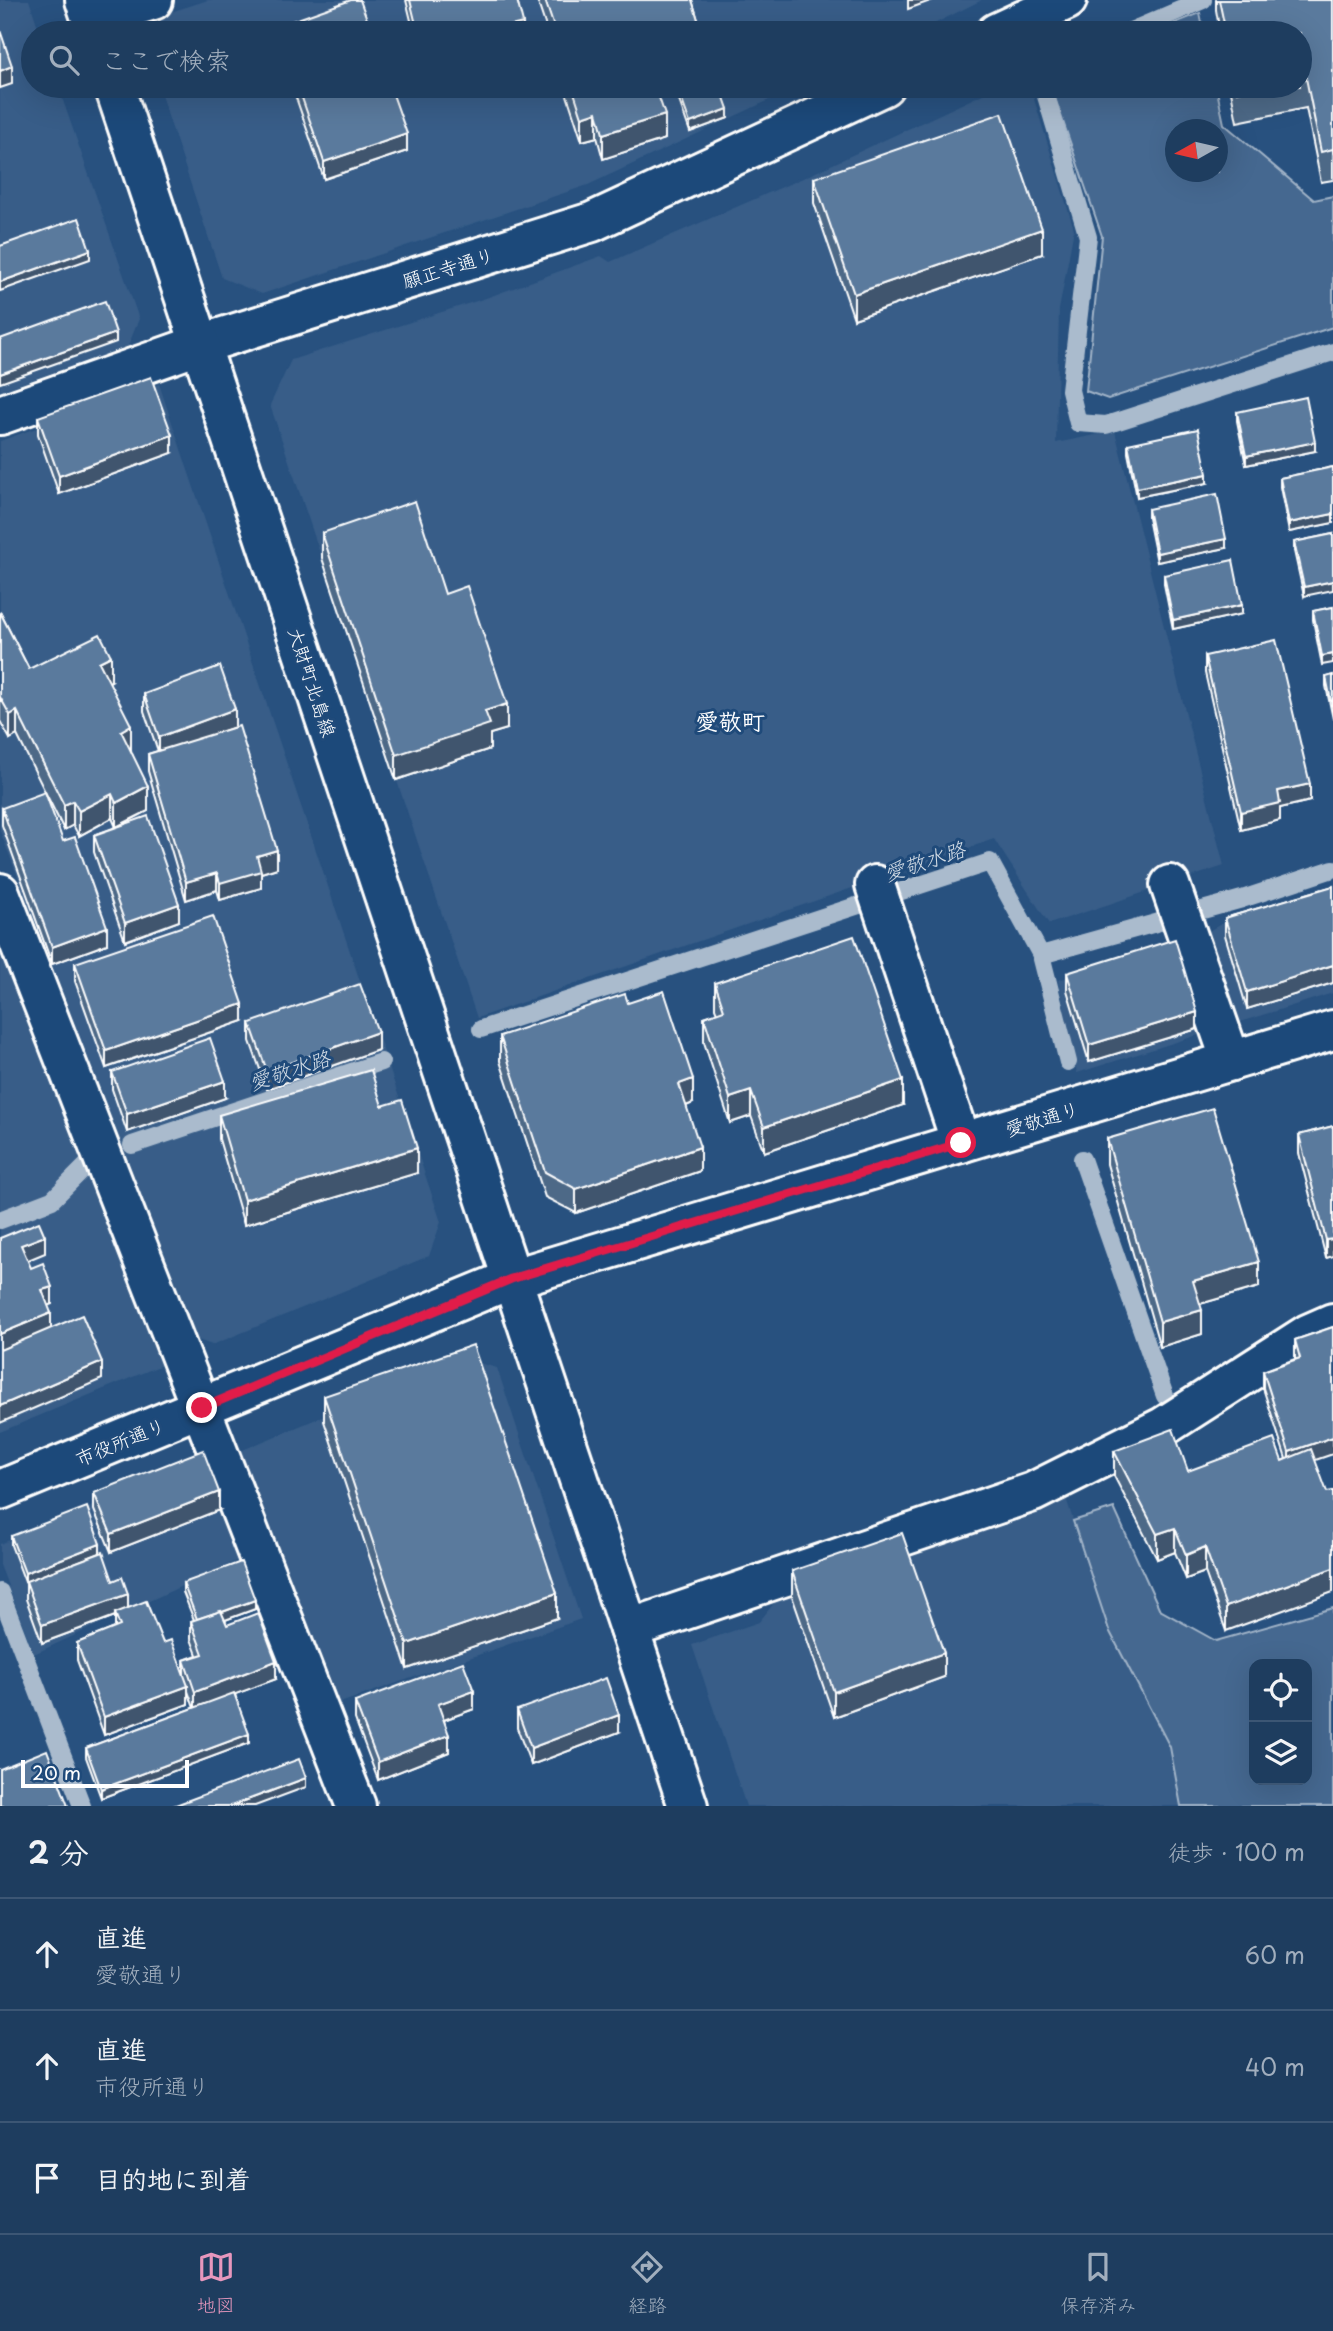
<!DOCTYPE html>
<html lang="ja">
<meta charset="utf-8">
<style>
body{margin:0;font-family:"Playpen Sans","Klee One",sans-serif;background:#2b4868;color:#f1f3f6}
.controls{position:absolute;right:21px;bottom:21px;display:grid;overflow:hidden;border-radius:14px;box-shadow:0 7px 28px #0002}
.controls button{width:63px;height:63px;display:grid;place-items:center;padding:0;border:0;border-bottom:2px solid #3c5674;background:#1e3d5f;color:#f1f3f6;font:35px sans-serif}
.compass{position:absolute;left:1165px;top:119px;width:63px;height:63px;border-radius:50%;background:#1e3d5f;box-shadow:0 7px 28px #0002;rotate:262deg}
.scale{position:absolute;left:21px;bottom:18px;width:168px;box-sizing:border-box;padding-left:7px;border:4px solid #fff;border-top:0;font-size:19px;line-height:24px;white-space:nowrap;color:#fff;-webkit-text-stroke:5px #1f4a7a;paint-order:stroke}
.stop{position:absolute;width:21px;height:21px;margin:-16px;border:5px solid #e11d48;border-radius:50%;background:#fff}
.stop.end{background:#e11d48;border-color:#fff;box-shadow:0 2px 7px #0008}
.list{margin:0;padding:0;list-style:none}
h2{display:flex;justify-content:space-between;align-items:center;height:91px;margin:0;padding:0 28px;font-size:30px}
h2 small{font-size:23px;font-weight:400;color:#a1aebd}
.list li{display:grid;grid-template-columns:46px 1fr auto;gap:21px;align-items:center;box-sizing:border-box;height:112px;padding:0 28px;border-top:2px solid #3c5674}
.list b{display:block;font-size:26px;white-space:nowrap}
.list p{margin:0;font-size:23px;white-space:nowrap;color:#a1aebd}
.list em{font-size:23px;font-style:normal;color:#a1aebd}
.icon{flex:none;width:38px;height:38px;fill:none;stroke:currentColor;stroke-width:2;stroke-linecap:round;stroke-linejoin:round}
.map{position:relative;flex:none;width:1333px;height:1806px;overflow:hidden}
.search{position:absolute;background:#1e3d5f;box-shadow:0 7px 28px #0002;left:21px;right:21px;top:21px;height:77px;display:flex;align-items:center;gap:18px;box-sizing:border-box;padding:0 24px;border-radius:38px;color:#a1aebd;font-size:26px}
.sheet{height:427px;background:#1e3d5f}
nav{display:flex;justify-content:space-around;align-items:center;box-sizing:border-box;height:98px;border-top:2px solid #3c5674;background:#1e3d5f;font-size:19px;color:#a1aebd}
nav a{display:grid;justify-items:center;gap:4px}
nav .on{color:#e797bd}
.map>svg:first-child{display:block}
</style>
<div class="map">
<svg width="1333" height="1806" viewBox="0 0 1333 1806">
<rect width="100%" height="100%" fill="#28517f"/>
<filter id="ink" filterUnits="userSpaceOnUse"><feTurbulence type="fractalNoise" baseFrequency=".0143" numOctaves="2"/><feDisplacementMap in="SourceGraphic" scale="14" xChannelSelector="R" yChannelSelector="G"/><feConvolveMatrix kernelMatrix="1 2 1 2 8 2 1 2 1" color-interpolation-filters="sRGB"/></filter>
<g filter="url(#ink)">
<g fill="#375d88">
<path d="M0 0H29L40 33H33V86H58L139 319 128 346 0 391Z"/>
<path d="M208 0H982L916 33H141L137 23Z"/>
<path d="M158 86H799L588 185 262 294 222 278Z"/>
<path d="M1000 86H1030L1074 229 1059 310 1056 443 1115 431 1224 866 1049 924 994 839 477 1018 270 405 291 360 486 298 601 256 610 262 803 178Z"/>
<path d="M159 384 441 1222 429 1256 212 1345 198 1340 0 831V441Z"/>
<path d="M1333 885V993L1077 1073 1058 980 1183 945 1234 917Z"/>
<path d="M0 939 169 1362 0 1432Z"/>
<path d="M462 1358 497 1368 581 1619 337 1704 240 1451Z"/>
<path d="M206 1460 247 1556 34 1654 0 1565V1544Z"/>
<path d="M1064 1492 1109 1630 1170 1747 1181 1806H746L692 1645 759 1622 782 1593Z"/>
</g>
<g fill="#446890" stroke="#a2b4c8" stroke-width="2" fill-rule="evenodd">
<path d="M1200 13 1204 33H1150Z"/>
<path d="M1051 86H1216L1224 124 1314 200 1333 196V327L1108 399 1086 391 1102 236ZM1176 130H1218V172H1176Z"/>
<path d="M1114 1508 1160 1610 1216 1641 1333 1608V1806H1181L1170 1747 1109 1630 1073 1521ZM1307 1664V1780H1254V1664Z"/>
</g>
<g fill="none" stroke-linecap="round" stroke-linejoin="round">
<g stroke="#aabbcd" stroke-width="18">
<path d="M1126 33 1203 0"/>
<path d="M1043 86 1088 237 1070 390 1078 423 1106 425 1333 352"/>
<path d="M1041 955 1068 1062"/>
<path d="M481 1029 990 862 1041 955 1242 899 1333 869"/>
<path d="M132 1145 381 1062"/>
<path d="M1082 1159 1165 1396"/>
<path d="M0 1220 52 1200 87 1165"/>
<path d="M0 1592 82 1806"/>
</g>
<g stroke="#fff" stroke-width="44">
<g id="street">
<path d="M92 20 153 0"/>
<path d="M996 33 1067 0"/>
<path d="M0 415 201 344 592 222 884 86"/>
<path d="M875 885 961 1143"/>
<path d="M1170 885 1231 1061"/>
<path d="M0 893 356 1806"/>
<path d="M511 1279 1333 1030"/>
<path d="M629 1629 1033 1492 1163 1427 1308 1334 1333 1323"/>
</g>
</g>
<g stroke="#fff" stroke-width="44">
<g id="secondary">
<path d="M85 0 96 33"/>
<path d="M114 86 688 1806"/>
<path d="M0 1490 511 1279"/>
</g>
</g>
<use href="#street" stroke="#1f4a7a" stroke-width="38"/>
<use href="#secondary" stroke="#1f4a7a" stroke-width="38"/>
</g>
<g fill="#4d6987" stroke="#fff" stroke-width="2">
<path d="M406 0H517L523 33H414Z"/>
<path d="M537 0H692L702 33H548Z"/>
<path d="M1216 0H1333V180L1321 182 1306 108 1237 122 1230 86H1300V33H1220L1216 10Z"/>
<path d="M292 86H390L407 151 324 179Z"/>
<path d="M564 86H655L665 139 603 159 597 137 582 141Z"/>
<path d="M674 86H720L728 118 690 132Z"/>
<path d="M814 178 1042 254 854 319 814 203Z"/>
<path d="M1237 412 1315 451 1246 465 1237 421Z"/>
<path d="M38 417 172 453 59 494 38 434Z"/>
<path d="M1128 444 1207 483 1137 497 1128 453Z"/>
<path d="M1333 467V523L1289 532 1280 487V478Z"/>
<path d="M1148 509 1226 548 1157 562 1148 518Z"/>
<path d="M322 533 507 729 490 734V749L396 780 322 558Z"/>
<path d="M1333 534 1304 596 1294 551V542Z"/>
<path d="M1164 575 1242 614 1173 629 1164 584Z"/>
<path d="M1333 607 1322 665 1313 620V611Z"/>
<path d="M0 612 29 669 111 681 109 682 131 750 148 811 117 827 179 921 125 941 94 852V835L116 827 112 818 79 836 73 825 64 830 17 735 10 739 0 721Z"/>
<path d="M1205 656 1310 801 1280 808V820L1241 830 1205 673Z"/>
<path d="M1333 675V719L1326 686V677Z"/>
<path d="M144 694 235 727 277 868 261 873V888L220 900 217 890 186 900 148 771V754L158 751 144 711Z"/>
<path d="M2 808 63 841 107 944 52 964 2 825Z"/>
<path d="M1333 886V983L1247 1009 1225 935V918Z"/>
<path d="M75 963 243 1021 106 1068 75 981Z"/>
<path d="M1067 973 1197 1029 1089 1062 1067 990Z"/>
<path d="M715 983 903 1105 764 1152 751 1116 730 1123 704 1042V1017L717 1013 715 1008Z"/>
<path d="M628 1003 693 1103 686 1106 700 1171 576 1213 545 1197 500 1061V1036Z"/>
<path d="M250 1023 378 1050 267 1089 250 1041Z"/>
<path d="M112 1072 225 1098 127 1132 112 1089Z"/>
<path d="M382 1106 417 1173 244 1225 219 1139V1115Z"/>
<path d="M1333 1126V1256L1326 1258 1299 1153V1135Z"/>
<path d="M1107 1139 1259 1287 1200 1304 1202 1334 1160 1347 1107 1164Z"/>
<path d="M1333 1327 1315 1460 1226 1631 1205 1572 1186 1579 1175 1552 1157 1559 1114 1476V1451L1188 1471 1282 1461 1286 1459 1263 1388V1371L1295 1359V1340Z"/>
<path d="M324 1396 557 1618 407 1669 324 1421Z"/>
<path d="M94 1493 219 1510 111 1552 94 1510Z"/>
<path d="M11 1536 100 1553 113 1581 128 1608 163 1643 184 1674V1660L197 1655 191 1639V1621L194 1620 183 1592V1583L255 1609 225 1620 227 1625 276 1679 235 1694 249 1743 101 1798 86 1757V1748L194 1708 188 1691V1704L104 1735 77 1660V1643L115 1628V1616L42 1643 26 1599V1582H25L11 1545Z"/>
<path d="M792 1571 944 1677 834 1717 792 1596Z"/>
<path d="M355 1702 474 1709 444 1720 449 1752 378 1780 355 1719Z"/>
<path d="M517 1710 619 1732 531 1765 517 1728Z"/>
</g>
<g fill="#3f556e" stroke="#fff" stroke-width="2">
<path d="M908 0H933L908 9Z"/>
<path d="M523 23V33H481Z"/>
<path d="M12 66V84L0 88V71Z"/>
<path d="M728 109V118L690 132V123Z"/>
<path d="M597 112V137L582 141V117Z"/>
<path d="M665 115V139L603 159V134Z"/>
<path d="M407 134V151L324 179V162Z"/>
<path d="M1042 229V254L854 319V294Z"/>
<path d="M90 250V259L0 291V282Z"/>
<path d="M116 333V342L0 383V374Z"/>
<path d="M172 435V453L59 494V476Z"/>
<path d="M1315 442V451L1246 465V456Z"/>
<path d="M1207 474V483L1137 497V488Z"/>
<path d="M1333 514V523L1289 532V523Z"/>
<path d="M1226 539V548L1157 562V553Z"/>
<path d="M1333 581V590L1304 596V587Z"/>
<path d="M1242 605V614L1173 629V620Z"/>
<path d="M1333 654V663L1322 665V656Z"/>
<path d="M111 656V681L99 687V662Z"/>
<path d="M507 704V729L490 734V749L396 780V755L485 711Z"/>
<path d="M235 709V727L159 754V737Z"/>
<path d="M17 711V735L10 739V715Z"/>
<path d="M131 725V750L121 755V731Z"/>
<path d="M1310 784V801L1280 808V820L1241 830V812L1278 791Z"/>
<path d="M148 786V811L116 827V803Z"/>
<path d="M112 794V818L79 836V811Z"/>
<path d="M73 801V825L64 830V805Z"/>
<path d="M277 850V868L261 873V888L220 900V883L257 856Z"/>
<path d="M217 873V890L186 900V882Z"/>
<path d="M179 904V921L125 941V923Z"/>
<path d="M107 927V944L52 964V947Z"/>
<path d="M1333 965V983L1247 1009V992Z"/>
<path d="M243 1004V1021L106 1068V1051Z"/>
<path d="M1197 1012V1029L1089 1062V1045Z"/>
<path d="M378 1032V1050L267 1089V1071Z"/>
<path d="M693 1079V1103L679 1109V1084Z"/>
<path d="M903 1080V1105L764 1152V1127Z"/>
<path d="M225 1081V1098L127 1132V1114Z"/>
<path d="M751 1091V1116L730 1123V1098Z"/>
<path d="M700 1147V1171L576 1213V1189Z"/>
<path d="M417 1148V1173L244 1225V1200Z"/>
<path d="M45 1236V1253L21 1263V1245Z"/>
<path d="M1333 1239V1256L1326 1258V1240Z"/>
<path d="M1259 1262V1287L1193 1306V1281Z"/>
<path d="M52 1287V1304L42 1308V1290Z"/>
<path d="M1202 1310V1334L1160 1347V1322Z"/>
<path d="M51 1313V1330L0 1351V1334Z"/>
<path d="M102 1362V1379L0 1423V1406Z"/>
<path d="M1333 1437V1454L1289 1469V1452Z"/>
<path d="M219 1492V1510L111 1552V1534Z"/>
<path d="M1175 1528V1552L1157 1559V1534Z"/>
<path d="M100 1544V1553L25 1582V1573Z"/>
<path d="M1205 1547V1572L1186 1579V1555Z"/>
<path d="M1333 1568V1592L1226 1631V1607Z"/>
<path d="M557 1593V1618L407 1669V1644Z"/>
<path d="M128 1594V1611L115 1613V1616L42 1643V1625Z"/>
<path d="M255 1600V1609L198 1630V1621Z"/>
<path d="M944 1653V1677L834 1717V1692Z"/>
<path d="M276 1661V1679L195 1709V1692Z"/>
<path d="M188 1686V1704L104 1735V1717Z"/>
<path d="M474 1691V1709L438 1722V1704Z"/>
<path d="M619 1715V1732L531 1765V1748Z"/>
<path d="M249 1734V1743L101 1798V1789Z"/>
<path d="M449 1735V1752L378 1780V1762Z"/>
<path d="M306 1778V1787L255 1806H231Z"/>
</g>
<g fill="#5a7a9d" stroke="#fff" stroke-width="2">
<path d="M351 0H360L372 33H280L278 26Z"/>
<path d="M410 0H517L523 23 481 33H418Z"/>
<path d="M545 0H692L702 33H556Z"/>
<path d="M1219 0H1333V149L1321 152 1306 78 1300 79V33H1226Z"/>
<path d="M0 30 12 66 0 71Z"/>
<path d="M298 86H390L407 134 324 162Z"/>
<path d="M572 86H655L665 115 603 134 597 112 582 117Z"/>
<path d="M677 86H720L728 109 690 123Z"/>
<path d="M1236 86H1267L1237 92Z"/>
<path d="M1002 113 1042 229 854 294 814 178Z"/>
<path d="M79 218 90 250 0 282V246Z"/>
<path d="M105 301 116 333 0 374V339Z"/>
<path d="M151 377 172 435 59 476 38 417Z"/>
<path d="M1306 397 1315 442 1246 456 1237 412Z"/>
<path d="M1198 429 1207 474 1137 488 1128 444Z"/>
<path d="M1333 467V514L1289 523 1280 478Z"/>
<path d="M1217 494 1226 539 1157 553 1148 509Z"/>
<path d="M415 501 445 594 467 586 507 704 485 711 490 724 396 755 322 533Z"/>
<path d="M1333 534V581L1304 587 1294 542Z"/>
<path d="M1233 560 1242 605 1173 620 1164 575Z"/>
<path d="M1333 607V654L1322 656 1313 611Z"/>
<path d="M0 612 29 669 100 634 111 656 99 662 131 725 121 731 148 786 116 803 112 794 79 811 73 801 64 805 17 711 10 715 0 697Z"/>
<path d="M1276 640 1310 784 1278 791 1280 803 1241 812 1205 656Z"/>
<path d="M220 666 235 709 159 737 144 694Z"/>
<path d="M1333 675V710L1326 677Z"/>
<path d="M239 726 277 850 257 856 261 871 220 883 217 873 186 882 148 754Z"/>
<path d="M45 792 63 841 75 837 107 927 52 947 2 808Z"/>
<path d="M148 816 179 904 125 923 94 835Z"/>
<path d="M1333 886V965L1247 992 1225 918Z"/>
<path d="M213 916 243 1004 106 1051 75 963Z"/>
<path d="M854 936 903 1080 764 1127 751 1091 730 1098 704 1017 724 1010 715 983Z"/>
<path d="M1175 939 1197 1012 1089 1045 1067 973Z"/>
<path d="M360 984 378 1032 267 1071 250 1023Z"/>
<path d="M664 991 693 1079 679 1084 700 1147 576 1189 545 1172 500 1036 625 994 628 1003Z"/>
<path d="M210 1038 225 1081 127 1114 112 1072Z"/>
<path d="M371 1070 382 1106 402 1100 417 1148 244 1200 219 1115Z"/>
<path d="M1213 1108 1259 1262 1193 1281 1202 1310 1160 1322 1107 1139Z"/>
<path d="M1333 1126V1239L1326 1240 1299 1135Z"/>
<path d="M39 1222 45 1236 21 1245 31 1268 43 1263 52 1287 42 1290 51 1313 0 1334V1238Z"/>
<path d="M82 1315 102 1362 0 1406V1350Z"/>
<path d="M1333 1327V1437L1289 1452 1263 1371 1300 1358 1295 1340Z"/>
<path d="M473 1345 557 1593 407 1644 324 1396Z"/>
<path d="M1173 1429 1188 1471 1274 1439 1282 1461 1311 1449 1327 1492 1333 1491V1568L1226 1607 1205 1547 1186 1555 1175 1528 1157 1534 1114 1451Z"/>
<path d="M203 1450 219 1492 111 1534 94 1493Z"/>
<path d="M87 1507 100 1544 25 1573 11 1536Z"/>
<path d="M902 1533 944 1653 834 1692 792 1571Z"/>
<path d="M103 1552 113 1581 122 1577 128 1594 42 1625 26 1581Z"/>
<path d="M241 1562 255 1600 222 1612 221 1611 197 1619 183 1583Z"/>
<path d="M146 1601 163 1643 171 1640 188 1686 104 1717 77 1643 120 1626 115 1613Z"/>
<path d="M221 1611 227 1625 258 1613 276 1661 195 1692 184 1660 203 1654 191 1621Z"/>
<path d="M463 1662 474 1691 438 1704 449 1735 378 1762 355 1702Z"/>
<path d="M606 1678 619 1715 531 1748 517 1710Z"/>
<path d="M234 1693 249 1734 101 1789 86 1748Z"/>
<path d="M47 1750 68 1806H0V1769Z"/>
<path d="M299 1759 306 1778 231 1806H173Z"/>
</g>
</g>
<g fill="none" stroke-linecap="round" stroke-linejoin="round" filter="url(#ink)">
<path stroke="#e11d48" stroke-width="9" d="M202 1408 511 1279 961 1143"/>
</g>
<g text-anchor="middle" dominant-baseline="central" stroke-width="6" stroke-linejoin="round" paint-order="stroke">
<g font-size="19" fill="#fff" stroke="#1f4a7a">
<text transform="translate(448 267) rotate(-17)">願正寺通り</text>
<text transform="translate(313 682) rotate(72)">大財町北島線</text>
<text transform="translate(1042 1118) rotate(-17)">愛敬通り</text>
<text transform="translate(120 1441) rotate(-22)">市役所通り</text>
</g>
<g font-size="21" font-style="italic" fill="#d4dde6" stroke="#1f4a7a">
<text transform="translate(924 860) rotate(-18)">愛敬水路</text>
<text transform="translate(289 1069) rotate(-18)">愛敬水路</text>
</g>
<g font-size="23" font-weight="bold" fill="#fff" stroke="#1f4a7a">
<text x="730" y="720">愛敬町</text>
</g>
</g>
</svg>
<div class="controls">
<button><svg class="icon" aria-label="locate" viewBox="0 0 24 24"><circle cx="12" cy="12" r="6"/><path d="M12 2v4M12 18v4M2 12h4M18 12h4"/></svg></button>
<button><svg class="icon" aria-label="layers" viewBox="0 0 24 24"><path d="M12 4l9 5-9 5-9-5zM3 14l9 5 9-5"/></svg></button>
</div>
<svg class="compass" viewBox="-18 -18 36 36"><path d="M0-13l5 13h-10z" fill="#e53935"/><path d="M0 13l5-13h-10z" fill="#a1aebd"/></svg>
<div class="scale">20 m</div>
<div class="stop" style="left:961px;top:1143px"></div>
<div class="stop end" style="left:202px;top:1408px"></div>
<div class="search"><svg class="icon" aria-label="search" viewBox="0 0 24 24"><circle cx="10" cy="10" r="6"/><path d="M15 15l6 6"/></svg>ここで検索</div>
</div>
<section class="sheet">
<h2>2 分<small>徒歩 · 100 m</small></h2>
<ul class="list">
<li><svg class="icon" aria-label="ahead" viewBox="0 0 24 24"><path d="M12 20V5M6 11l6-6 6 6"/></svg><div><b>直進</b><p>愛敬通り</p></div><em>60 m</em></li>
<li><svg class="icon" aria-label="ahead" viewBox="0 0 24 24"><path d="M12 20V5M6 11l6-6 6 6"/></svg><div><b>直進</b><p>市役所通り</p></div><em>40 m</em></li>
<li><svg class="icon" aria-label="arrive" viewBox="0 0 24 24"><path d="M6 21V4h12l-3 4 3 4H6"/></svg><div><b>目的地に到着</b></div></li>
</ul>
</section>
<nav>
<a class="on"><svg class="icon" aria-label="map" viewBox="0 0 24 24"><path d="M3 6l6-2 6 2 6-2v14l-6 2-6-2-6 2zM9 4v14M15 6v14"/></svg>地図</a>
<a><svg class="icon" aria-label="directions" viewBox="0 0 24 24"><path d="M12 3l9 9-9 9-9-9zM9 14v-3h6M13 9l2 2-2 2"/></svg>経路</a>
<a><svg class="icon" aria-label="saved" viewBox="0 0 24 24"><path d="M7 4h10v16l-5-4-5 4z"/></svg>保存済み</a>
</nav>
